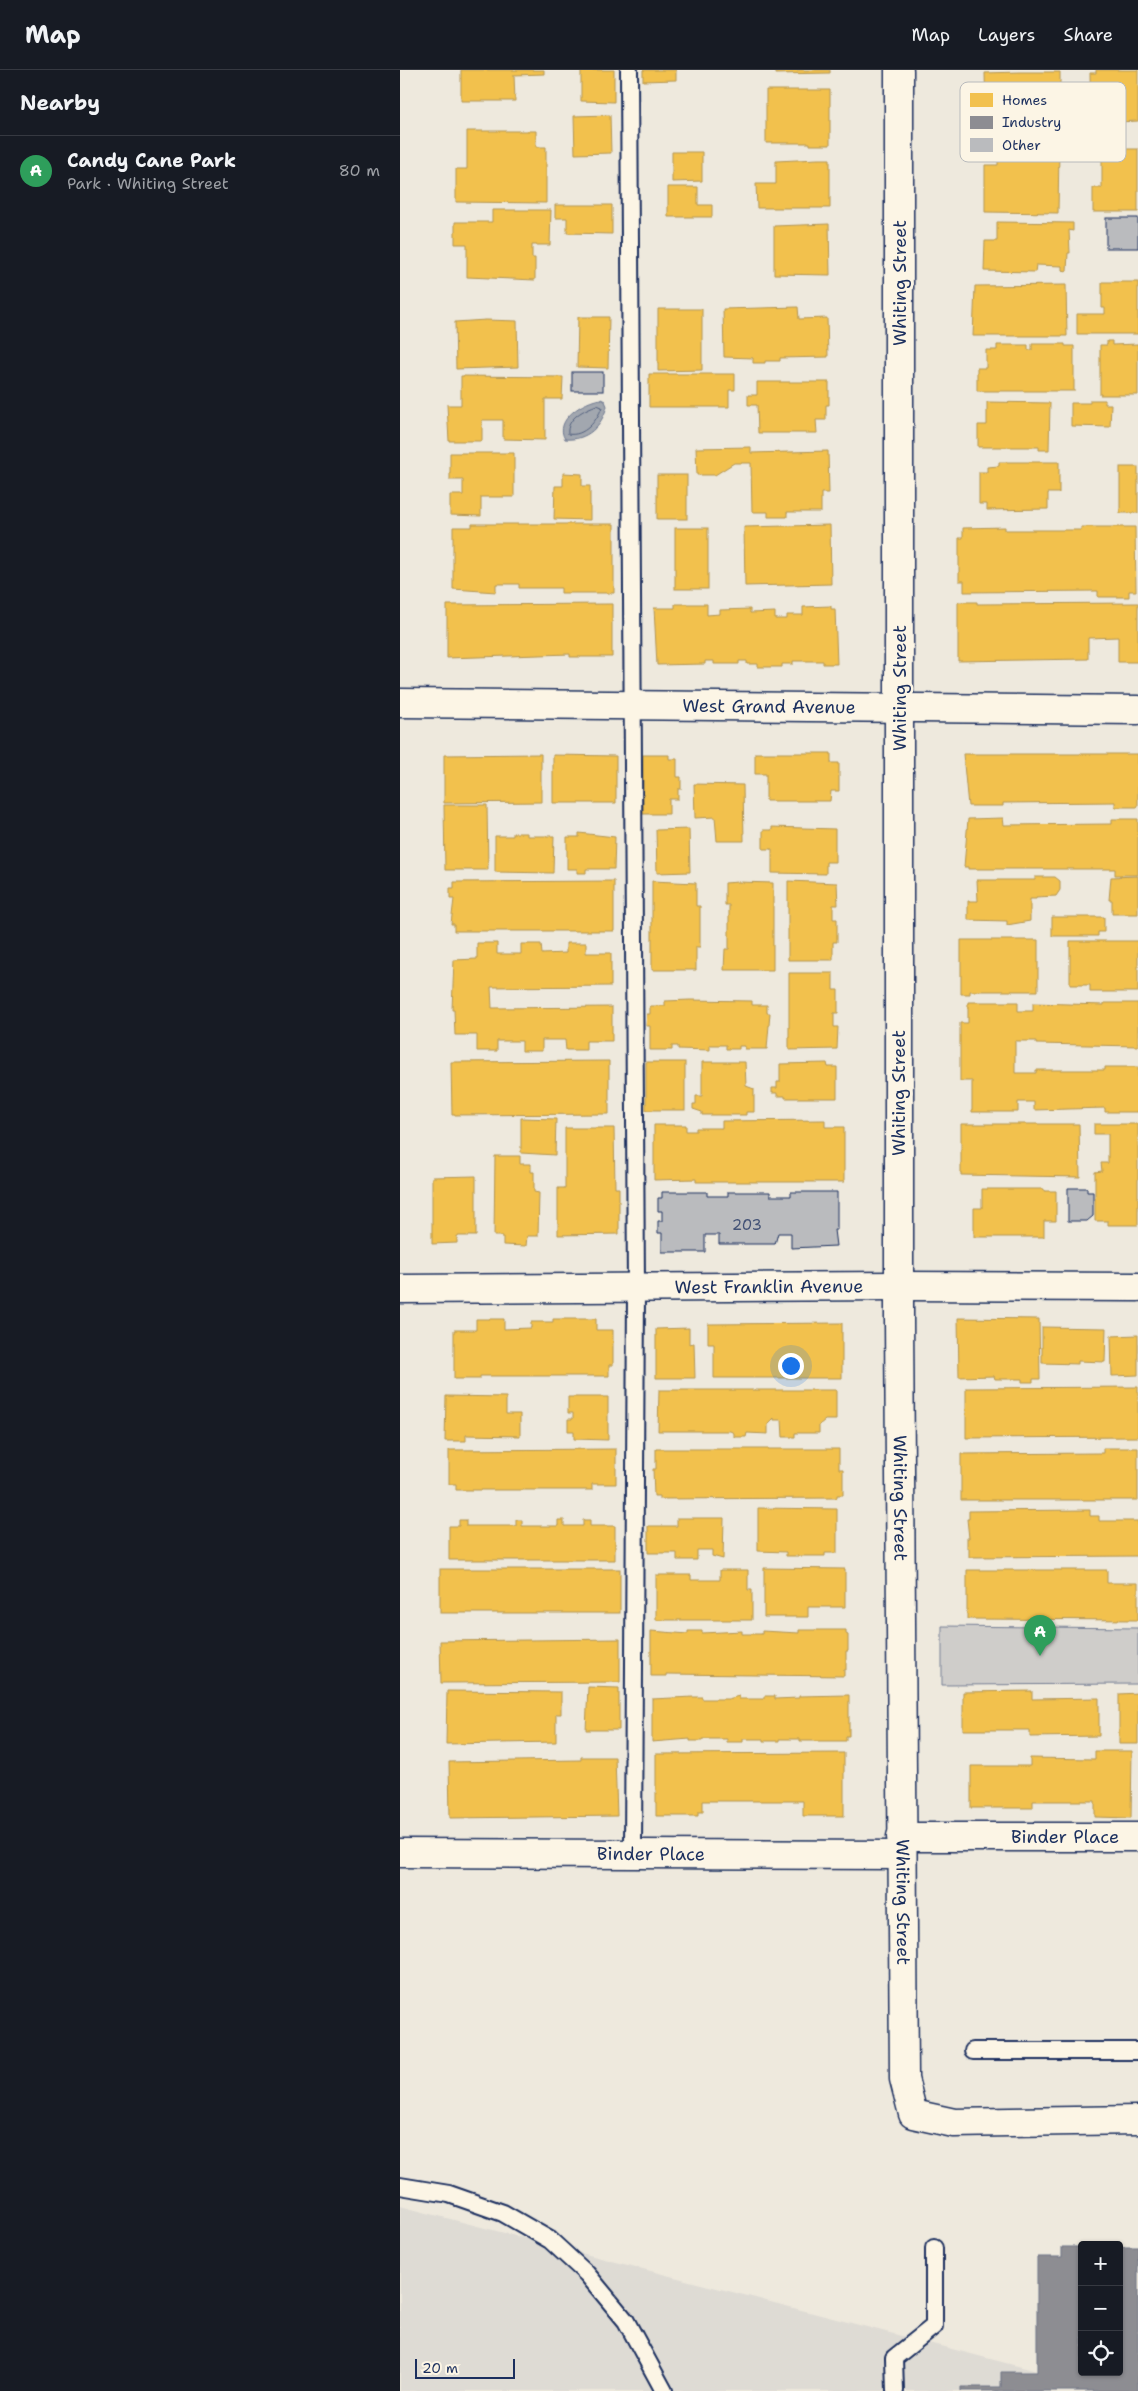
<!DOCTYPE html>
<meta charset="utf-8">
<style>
body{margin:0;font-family:"Shantell Sans",sans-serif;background:#20242c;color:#f1f3f6}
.controls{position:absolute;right:15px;bottom:15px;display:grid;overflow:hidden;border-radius:5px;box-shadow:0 1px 4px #0004}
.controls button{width:45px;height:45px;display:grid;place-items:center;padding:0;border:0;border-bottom:1px solid #363941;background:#171b24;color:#f1f3f6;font:25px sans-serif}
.scale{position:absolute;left:15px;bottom:12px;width:100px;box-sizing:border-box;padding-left:5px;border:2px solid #1b2f5e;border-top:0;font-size:14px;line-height:18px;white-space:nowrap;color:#1b2f5e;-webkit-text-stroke:4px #fcf5e5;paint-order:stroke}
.you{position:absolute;left:390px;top:1295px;width:18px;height:18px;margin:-12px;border:4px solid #fff;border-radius:50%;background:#1a73e8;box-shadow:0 0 0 8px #1a73e833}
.badge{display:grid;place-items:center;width:32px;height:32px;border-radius:50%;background:#2563eb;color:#fff;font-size:16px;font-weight:700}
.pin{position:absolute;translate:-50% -41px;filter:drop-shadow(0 1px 2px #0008)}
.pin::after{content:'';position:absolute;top:26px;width:18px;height:15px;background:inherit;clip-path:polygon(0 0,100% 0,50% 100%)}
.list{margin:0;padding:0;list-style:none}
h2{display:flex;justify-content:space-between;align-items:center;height:65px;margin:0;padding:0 20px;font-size:21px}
h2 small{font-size:16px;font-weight:400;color:#9ea1a6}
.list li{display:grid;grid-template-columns:32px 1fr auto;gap:15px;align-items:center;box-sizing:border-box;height:70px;padding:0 20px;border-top:1px solid #363941}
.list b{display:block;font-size:19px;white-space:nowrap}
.list p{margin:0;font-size:16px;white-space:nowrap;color:#9ea1a6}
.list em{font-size:16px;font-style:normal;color:#9ea1a6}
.icon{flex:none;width:28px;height:28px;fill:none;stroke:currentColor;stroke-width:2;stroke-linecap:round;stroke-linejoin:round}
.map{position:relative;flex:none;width:738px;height:2321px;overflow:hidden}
header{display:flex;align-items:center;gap:30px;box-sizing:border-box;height:70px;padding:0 25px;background:#171b24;border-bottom:1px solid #363941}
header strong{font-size:24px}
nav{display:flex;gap:28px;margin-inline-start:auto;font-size:18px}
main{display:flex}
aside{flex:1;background:#171b24}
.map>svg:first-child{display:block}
</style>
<header>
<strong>Map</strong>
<nav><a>Map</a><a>Layers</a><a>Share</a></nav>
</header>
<main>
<aside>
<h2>Nearby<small></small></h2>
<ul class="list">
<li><span class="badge" style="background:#2e9e5b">A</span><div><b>Candy Cane Park</b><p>Park · Whiting Street</p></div><em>80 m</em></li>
</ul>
</aside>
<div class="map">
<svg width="738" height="2321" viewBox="0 0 738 2321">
<rect width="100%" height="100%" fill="#eee9dd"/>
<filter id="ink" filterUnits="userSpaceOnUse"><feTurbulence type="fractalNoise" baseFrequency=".02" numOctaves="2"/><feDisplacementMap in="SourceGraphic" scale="10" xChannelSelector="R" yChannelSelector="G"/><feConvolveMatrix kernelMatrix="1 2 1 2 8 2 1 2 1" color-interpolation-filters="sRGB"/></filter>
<g filter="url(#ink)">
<path fill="#dedbd4" d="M0 2136 714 2321H0Z"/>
<path fill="#cfcdca" stroke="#757e94" d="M542 1556 738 1558V1614L542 1615Z"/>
<path fill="#a2a7af" stroke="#6c778f" d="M201 329 205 331 207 336C202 356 187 371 165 369 153 350 184 331 201 329Z"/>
<g fill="#f2c14e" stroke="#b29553">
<path d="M61 0H144V4L114 5 115 31H61Z"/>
<path d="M181 0H214V32L181 31Z"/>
<path d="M243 0H276V10L243 11Z"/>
<path d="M376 0H430V3L376 4Z"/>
<path d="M696 0H738V51L718 52V58L691 59 690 3H696Z"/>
<path d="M620 2H660V20H663V62H635V66H610L609 61H590L589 47H586L585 3Z"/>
<path d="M366 20H430V75H410V73H366Z"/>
<path d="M210 45 211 83 175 84 174 46Z"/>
<path d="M67 61H136V77H146V133L56 132V99H67Z"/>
<path d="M598 78 659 79 658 143 585 142V95H598Z"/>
<path d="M702 79H738V142H693V118H702Z"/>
<path d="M272 82H302V111L272 112Z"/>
<path d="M418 89H430V138H357L356 114H376V91Z"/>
<path d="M268 117H298V135H312V147H268Z"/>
<path d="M155 135H212V164L167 163V148H155Z"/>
<path d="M92 140H151L150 175H132V188H135V210L67 207V174H55V152H92Z"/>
<path d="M597 152 673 153V161L669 160 670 183H668L667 201 662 200V196L636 195 635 202 584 201 585 171H597Z"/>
<path d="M429 154 430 205 374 204V156Z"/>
<path d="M702 212H738V264H677V244H705V238H702Z"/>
<path d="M666 215 667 266H573L575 216Z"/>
<path d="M398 237 399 249 427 248 428 287 380 288V291H365V293H353V288L324 287 323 239Z"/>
<path d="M258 239H302V300L258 301Z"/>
<path d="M178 247H209L208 298 177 297Z"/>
<path d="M86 250 117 251 118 297 56 299 55 252Z"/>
<path d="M707 271H712V275L738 274V325H700V275H707Z"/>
<path d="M632 274H665V276H674V321H577V298H586V280H597V275H628V280H632Z"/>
<path d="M249 304H335V320H329V337H249Z"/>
<path d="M61 306 163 307 162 329H145V370L103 369V350H82V371H49L47 335H61Z"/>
<path d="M357 312H429V335H426V350H416L417 363H358L357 335H348V325H357Z"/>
<path d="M690 330H705V334H711L710 357 671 356V333H690Z"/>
<path d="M587 332 650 333 649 380H639V377H578V355H587Z"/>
<path d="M351 377V383L428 381 429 423H421V442H387V447H368V442H352L351 393H334L315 405H297L296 378Z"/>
<path d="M50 383H114V427H81V446L50 445V425H63V410H50Z"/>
<path d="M599 392H659V423H648V439L587 440V434H579V402H587V397L599 396Z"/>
<rect x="720" y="397" width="18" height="46"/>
<path d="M163 403 182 404V416H190V450L154 449 155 416H163Z"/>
<rect x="257" y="405" width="30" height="44"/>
<path d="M72 454H214V523H161V518H119V514H96V522L53 519V457H72Z"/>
<path d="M430 455 431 514 345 516 344 457Z"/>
<path d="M605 457V460H681V457H735L736 521H729V527H698V521L564 522V511H559V468H563V458Z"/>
<rect x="275" y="458" width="33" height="61"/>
<path d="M558 532H577V534L738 533V592H718V567L688 568V589L558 591Z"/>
<path d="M212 534V587H170V584L47 588V535Z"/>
<path d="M275 534H307V545L320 544V540L350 539V543L375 542V549H387V545H403V537L431 536V539H435L437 594H423V591H393V594H382V597H358V594H347V591H339V594H314V591H305V594L257 595 254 538H275Z"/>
<path d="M355 683H431V693H439V721H431L430 731H366V704H355Z"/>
<path d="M141 684V732L44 733V685Z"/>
<path d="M563 684H738V737H715V732L603 733V736H568Z"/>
<path d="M153 685 216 686V733H153Z"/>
<path d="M243 685H269V689H277V707H281V719H278V729H269V744H243Z"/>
<path d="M294 714 343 715 344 771H317L315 747 295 748Z"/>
<path d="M44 735H87L88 800H45Z"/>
<path d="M603 748 604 755 712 754V749H738V805H715V799H568V797H564L568 749Z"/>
<path d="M372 757 435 759V792H426V804L372 803V779H363V760H372Z"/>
<path d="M289 759 290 802 257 803 256 760Z"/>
<path d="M113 763H127V766H154L153 803 95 802V766H113Z"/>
<path d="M179 763 215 767 214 799H186V803H177V799H167V767H179Z"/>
<path d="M738 806V844H712V830H709L711 807Z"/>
<path d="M635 807H655L660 811V820L656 826 636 827V829H630V851L607 855V851L568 850V831H578L577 810H635Z"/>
<path d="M214 811V861H54V854H51L54 829H50V818H54V812Z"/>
<path d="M252 811 296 813V836H300V877H296V900H252Z"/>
<path d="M388 811 437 813 438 835H433V849H437V872H433V890H388Z"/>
<path d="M338 812 373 813V900H324L325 879H329V835H325V813Z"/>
<path d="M652 847H704V862H698V866H652Z"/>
<path d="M561 870H638V921H570V924H561Z"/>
<path d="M670 871H738V922H690V915H670Z"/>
<path d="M77 873H97V884H121V874H141L142 884 166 883V873H186V883H211V916L91 917 92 938 212 937V971H186V980H166L165 970H142V981H122V971H97V981H77V965H55L54 940H52L54 890 77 889Z"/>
<path d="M389 903H433V920H438V943H434V957H438L437 979 389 980Z"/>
<path d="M290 930 352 931V935H367V943H370L367 979H345V976H339V979H326V975H310V980L278 979V976H272V980H250V956H246L247 944H250V936H265V931Z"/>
<path d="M568 932H618V941H633V933L704 935V933H738V976L636 974V971H615V1003H636V1000H705V997H738V1042H705V1038L634 1040V1032H618V1042H572V1011H560V953H568Z"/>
<path d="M209 991V1044L52 1045 51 992Z"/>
<rect x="246" y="992" width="39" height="48"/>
<path d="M302 992H345L346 1016 354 1019V1042H346V1045H302V1042L293 1039V1034H296V1026H302Z"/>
<path d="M427 993 428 997H437V1028H385V1026H377V1023H372V1018H377V1012H380V994Z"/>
<path d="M121 1048 156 1049 155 1085 121 1083Z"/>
<path d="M425 1050V1057H444V1112H296V1109L254 1110V1055H286V1061H296V1058H322V1051Z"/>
<path d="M561 1054H679L680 1107 561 1105Z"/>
<path d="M694 1054H738V1155H708V1151H695V1102L702 1101 701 1093H708V1064H694Z"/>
<path d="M165 1058H214L215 1118H219V1164L158 1165V1118H165Z"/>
<path d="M95 1086H120V1094H131V1102H134V1122L139 1123 138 1166H127L126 1176 103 1175V1166H94Z"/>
<path d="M76 1106V1166H57V1173L32 1174V1107Z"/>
<path d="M582 1119H644V1121H656V1151H644V1167H574V1138H582Z"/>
<path d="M558 1248 639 1249 640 1309H633V1312H622V1309H595L594 1306 559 1307Z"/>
<path d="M76 1249H104V1259L131 1258V1252H153V1249H196V1260H213V1295H209V1306H80V1309H54V1260H76Z"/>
<path d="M442 1253V1308H314V1274H308V1254Z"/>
<path d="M642 1257 706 1258 705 1292 678 1291V1294L642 1293Z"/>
<path d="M289 1258V1274L294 1273 295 1308H256V1259Z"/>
<path d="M738 1265V1305L712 1306 711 1266Z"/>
<path d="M738 1317V1367L566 1368V1318Z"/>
<path d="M259 1320H436V1350H425L419 1355V1363H395V1367H383L382 1350H374V1348L368 1354V1364L347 1363 346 1367H334V1363L330 1361H258Z"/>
<path d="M46 1326 106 1327V1344H120V1366L66 1365V1371H45Z"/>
<path d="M168 1327H208V1370L174 1369V1361H168V1349H173V1343H168Z"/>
<path d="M703 1378H738V1430H561V1384L703 1383Z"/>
<path d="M216 1379V1414H192V1420H56V1414H49V1380Z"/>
<path d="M256 1379H439V1399H443V1425H437V1428L260 1429V1426H254L253 1399H256Z"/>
<path d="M358 1438 437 1439V1483H425V1486H386V1482L358 1481Z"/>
<path d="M690 1440V1446H699V1451H738V1486L569 1487V1478H567V1468H569L567 1449H569V1441Z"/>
<path d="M277 1448H324L323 1489 312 1486V1480H297V1490H277V1483H248V1456H277Z"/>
<path d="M59 1450H66V1456H116V1450H122V1456H158V1450H164V1456H183V1450H190V1456H215V1490H49V1456H59Z"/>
<path d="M364 1498 445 1499V1537H408V1547H364Z"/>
<rect x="40" y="1499" width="180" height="44"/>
<path d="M320 1500H348V1520H352V1550H256V1505H291V1510H320Z"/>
<path d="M567 1500H707V1513H738V1550L567 1549Z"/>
<path d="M399 1560H446V1564L448 1565V1581H446V1600H444V1606L266 1604V1606H251V1561L288 1564V1561H302V1563L342 1561V1564H362V1561L399 1563Z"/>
<path d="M220 1569V1612L41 1613 40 1571Z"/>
<path d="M188 1617 219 1618V1660H186Z"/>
<path d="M47 1621 161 1622V1644H156V1672L46 1674Z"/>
<path d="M632 1621V1629L699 1628V1666L630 1667V1660H563V1622Z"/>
<path d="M738 1623V1674H719V1624Z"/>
<path d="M449 1625V1666H446V1671H400V1669H379V1671H363V1669H343V1672H327V1669H302V1671H290V1669L252 1672V1629L293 1627H302V1629H328L339 1626V1629H364V1626H375V1629L399 1628V1626Z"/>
<path d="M695 1681H732L731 1748 695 1747V1731H633V1738H571V1696H630V1688L695 1689Z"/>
<path d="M444 1683V1746H403V1731H303V1742H298V1746H256V1684Z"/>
<path d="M181 1687H215L217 1746 50 1748 49 1692 181 1690Z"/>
</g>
<path fill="#8d8d92" stroke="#6b7182" d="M662 2177H682V2302H719V2177H738V2321H561V2317H601V2302H637V2187H662Z"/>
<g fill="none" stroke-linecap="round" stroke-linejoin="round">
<path stroke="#515f7e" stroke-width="1" d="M197 335 202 337C197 351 184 367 168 364 166 348 185 339 197 335Z"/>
</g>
<g fill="#babbbe" stroke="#1b2f5e">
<rect x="706" y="148" width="32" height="30"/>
<rect x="172" y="302" width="31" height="19"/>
<path d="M668 1118H687V1122H693V1146L687 1151H668Z"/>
<path d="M262 1122H307V1126H328V1122H370V1126H391V1122H437V1160H434L436 1176 391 1178V1163H378L375 1174H319V1165H305V1182H262V1163H258V1151H262V1141H258V1128H262Z"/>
</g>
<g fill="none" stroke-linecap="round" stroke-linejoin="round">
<g stroke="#1b2f5e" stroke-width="20">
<g id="lane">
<path d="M229 0 236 1219 233 1783"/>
<path d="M573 1981H738"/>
<path d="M0 2116 49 2124 103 2143 150 2170 187 2204 226 2251 264 2321"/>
<path d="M495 2321 494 2288 534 2256V2178"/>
</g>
</g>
<g stroke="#1b2f5e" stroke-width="31">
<g id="street">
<path id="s1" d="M499 0V1247L504 2009 513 2044 554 2053 738 2050"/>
<path id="s2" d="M0 1219 499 1216 738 1217"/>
<path id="s3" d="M501 1767H738"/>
<path id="s4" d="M0 1783 502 1785"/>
</g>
</g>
<g stroke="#1b2f5e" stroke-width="31">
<g id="secondary">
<path id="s5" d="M0 633 738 640"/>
</g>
</g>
<use href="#lane" stroke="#fcf5e5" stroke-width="16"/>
<use href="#street" stroke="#fcf5e5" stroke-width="28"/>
<use href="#secondary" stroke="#fcf5e5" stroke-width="28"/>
</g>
</g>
<g text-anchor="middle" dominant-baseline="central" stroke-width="5" stroke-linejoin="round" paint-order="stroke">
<g font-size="15" fill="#435276">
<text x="347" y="1155">203</text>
</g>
<g font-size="18" fill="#1b2f5e" stroke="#fcf5e5">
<text transform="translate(500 213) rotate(-90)">Whiting Street</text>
<text transform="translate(500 618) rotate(-90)">Whiting Street</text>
<text stroke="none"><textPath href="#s5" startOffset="369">West Grand Avenue</textPath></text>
<text transform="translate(499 1023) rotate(-90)">Whiting Street</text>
<text stroke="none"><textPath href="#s2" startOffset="369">West Franklin Avenue</textPath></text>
<text stroke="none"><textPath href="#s1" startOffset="1428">Whiting Street</textPath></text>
<text stroke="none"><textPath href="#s3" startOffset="164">Binder Place</textPath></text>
<text stroke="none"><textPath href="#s4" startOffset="251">Binder Place</textPath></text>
<text stroke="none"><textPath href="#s1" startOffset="1832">Whiting Street</textPath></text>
</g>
</g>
<rect x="560" y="12" width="166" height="80" rx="8" fill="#fcf5e5" stroke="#b8babc" stroke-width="1"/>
<rect x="570" y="23" width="23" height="14" fill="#f2c14e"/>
<rect x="570" y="46" width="23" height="13" fill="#8d8d92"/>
<rect x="570" y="68" width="23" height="14" fill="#babbbe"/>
<g font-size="14" fill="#1b2f5e">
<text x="602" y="35">Homes</text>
<text x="602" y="57">Industry</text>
<text x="602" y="80">Other</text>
</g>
</svg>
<div class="controls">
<button>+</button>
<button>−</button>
<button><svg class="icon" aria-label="locate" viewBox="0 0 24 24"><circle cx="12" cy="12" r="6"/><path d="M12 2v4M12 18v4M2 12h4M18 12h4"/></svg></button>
</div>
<div class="scale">20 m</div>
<div class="you"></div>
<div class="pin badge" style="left:640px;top:1586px;background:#2e9e5b">A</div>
</div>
</main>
